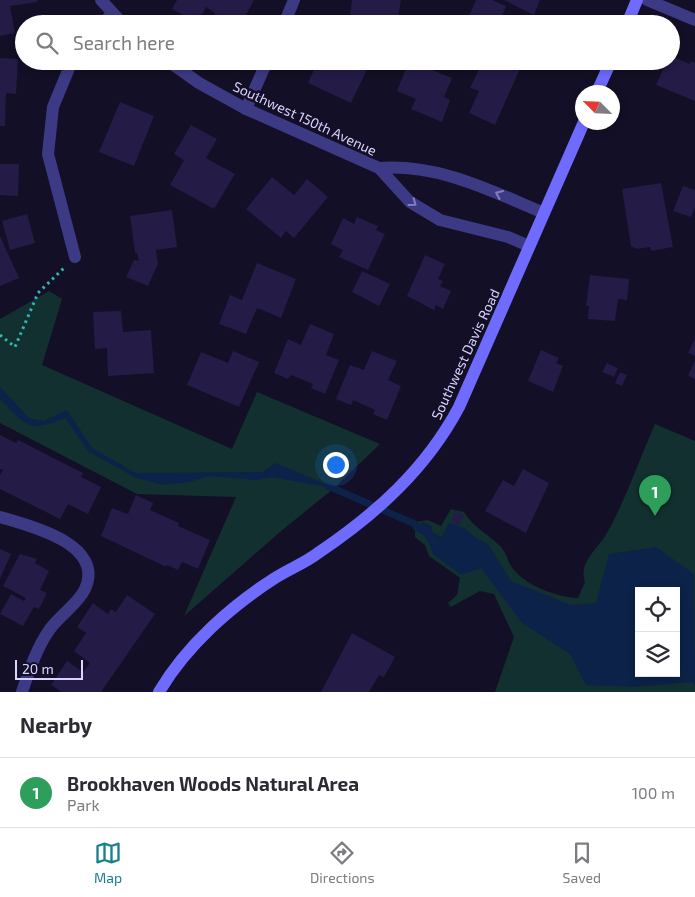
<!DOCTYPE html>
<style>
body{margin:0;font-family:"Exo 2",sans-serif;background:#f7f7f7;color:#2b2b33}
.controls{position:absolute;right:15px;bottom:15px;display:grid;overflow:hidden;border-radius:0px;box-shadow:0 2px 8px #0003}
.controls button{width:45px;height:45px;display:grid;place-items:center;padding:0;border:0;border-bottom:1px solid #e1e1e2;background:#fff;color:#2b2b33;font:25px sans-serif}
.compass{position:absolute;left:575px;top:85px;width:45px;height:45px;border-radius:50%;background:#fff;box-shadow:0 2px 8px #0003;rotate:294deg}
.scale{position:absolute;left:15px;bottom:12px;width:68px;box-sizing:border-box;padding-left:5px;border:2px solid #d9d4ff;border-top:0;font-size:14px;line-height:18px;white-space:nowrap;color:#d9d4ff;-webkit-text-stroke:4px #130f26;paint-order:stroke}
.you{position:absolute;left:335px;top:464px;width:18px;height:18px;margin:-12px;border:4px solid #fff;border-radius:50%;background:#1a73e8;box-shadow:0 0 0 8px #1a73e833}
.badge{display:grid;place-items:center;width:32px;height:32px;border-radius:50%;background:#187f8f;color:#fff;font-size:16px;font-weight:700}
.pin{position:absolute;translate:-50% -41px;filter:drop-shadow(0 1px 2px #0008)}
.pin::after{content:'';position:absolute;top:26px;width:18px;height:15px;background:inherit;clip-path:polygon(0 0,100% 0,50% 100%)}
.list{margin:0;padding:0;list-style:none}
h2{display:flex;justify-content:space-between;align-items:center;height:65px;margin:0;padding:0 20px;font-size:21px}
h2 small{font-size:16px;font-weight:400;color:#7c7c81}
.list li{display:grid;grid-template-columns:32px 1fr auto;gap:15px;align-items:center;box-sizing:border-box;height:70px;padding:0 20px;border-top:1px solid #e1e1e2}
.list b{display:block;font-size:19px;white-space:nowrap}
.list p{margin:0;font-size:16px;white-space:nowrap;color:#7c7c81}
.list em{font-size:16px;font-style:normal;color:#7c7c81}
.icon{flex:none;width:28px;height:28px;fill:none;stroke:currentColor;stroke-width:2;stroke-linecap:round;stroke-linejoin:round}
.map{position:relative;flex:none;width:695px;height:692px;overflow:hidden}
.search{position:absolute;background:#fff;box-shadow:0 2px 8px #0003;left:15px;right:15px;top:15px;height:55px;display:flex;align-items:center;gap:12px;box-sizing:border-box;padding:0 18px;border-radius:28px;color:#7c7c81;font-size:19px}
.sheet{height:135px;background:#fff}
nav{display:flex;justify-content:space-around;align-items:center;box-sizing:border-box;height:70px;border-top:1px solid #e1e1e2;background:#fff;font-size:14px;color:#7c7c81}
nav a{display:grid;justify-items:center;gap:2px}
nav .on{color:#187f8f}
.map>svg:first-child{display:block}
</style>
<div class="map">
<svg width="695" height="692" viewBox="0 0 695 692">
<rect width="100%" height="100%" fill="#130f26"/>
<g fill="#12302f" fill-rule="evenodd">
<path d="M49 291 62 299 42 365 232 449 257 392 380 444 333 489 280 532 184 616 236 497 137 494 0 423V319Z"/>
<path d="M655 424 695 441V692H495L514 637 494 594 480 591 451 607 448 603 457 595 460 578 429 556 425 545 415 537V522L428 520 441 526 451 509 464 512C473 527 488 534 500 546 508 554 507 562 513 569 527 586 556 597 578 598L585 582C578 562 598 549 607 533 626 499 639 460 655 424ZM639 591H676V673H639Z"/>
</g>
<g fill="#0c2248" fill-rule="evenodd">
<path d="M0 387 29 418 44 421 67 410 92 448 136 473 262 472 276 463 337 489 272 477 256 480 210 476 189 482 164 485 136 478 88 451 65 418C28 433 26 426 0 399Z"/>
<path d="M423 522 432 526 431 541 438 544 449 523 464 528 476 538 488 544 511 581 571 605 596 603 609 554 656 547 694 574 695 686 692 682 634 687 586 685 570 654 522 623 481 568 461 575 433 554 428 541 416 527ZM639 591H676V673H639Z"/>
</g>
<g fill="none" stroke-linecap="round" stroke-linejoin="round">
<path stroke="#0c2248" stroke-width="7" d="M328 486 415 524 416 527 448 545"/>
</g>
<g fill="#241b47">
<path d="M0 0H37V2L10 6 15 33 0 36Z"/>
<path d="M177 0H254L241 24H209L215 13 206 7 197 23 172 9Z"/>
<path d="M352 0H401L397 24 350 17Z"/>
<path d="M476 0H492L506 6 499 24H486L469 16Z"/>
<path d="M504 0H540L534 15Z"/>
<path d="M671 56 690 64 691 61 695 63V101L656 85 667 61H671Z"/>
<path d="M0 58 18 59 16 94 6 93 5 126H0Z"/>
<path d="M318 61H330L336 64 338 61H371L351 103 308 83Z"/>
<path d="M409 61 452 78 444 97 450 100 442 122 411 109 416 99 397 91Z"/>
<path d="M452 61H472L468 71 451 63Z"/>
<path d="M483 61H515L522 64 495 125 469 113 479 91 470 88Z"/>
<path d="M120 102 154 116 134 166 99 152Z"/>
<path d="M191 125 217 139 206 158 235 174 214 209 170 185 184 160 174 154Z"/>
<path d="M0 164H19L18 196 0 195Z"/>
<path d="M272 177 294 195 307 179 328 197 294 238 286 231 281 238 246 209Z"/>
<path d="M661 183 673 247 651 251 650 247 637 249 631 246 622 189Z"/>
<path d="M683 186 695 190V207L691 217 673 211Z"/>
<path d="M172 210 177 247 156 250 158 264 148 286 126 277 134 260 139 261 137 253H135L130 216Z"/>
<path d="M27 214 35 243 10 250 2 221Z"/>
<path d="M357 217 378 226 376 230 385 234 368 270 339 257 343 250 331 244 343 218 354 224Z"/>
<path d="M0 236 19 278 0 286Z"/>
<path d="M425 255 445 264 438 279 443 281 440 286 451 291 443 309 436 305 434 310 407 296Z"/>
<path d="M257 263 296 279 281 318 257 308 246 334 219 324 230 295 242 300Z"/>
<path d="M362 271 390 284 379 306 352 292Z"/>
<path d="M590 275 629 279 627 300 618 299 615 321 588 319 589 306H586Z"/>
<path d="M121 311 123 332 151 330 154 373 108 376 107 348 95 349 93 312Z"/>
<path d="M310 324 334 334 326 355 339 360 325 394 311 388 313 384 291 375 288 379 274 373 288 339 301 345Z"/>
<path d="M695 338V356L688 353Z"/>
<path d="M541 350 559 358 556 363 563 366 553 392 528 381Z"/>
<path d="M233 351 259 362 239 407 187 385 201 352 228 363Z"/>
<path d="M372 351 397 361 388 380 401 386 387 420 373 414 375 410 353 400 351 405 336 399 350 365 364 370Z"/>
<path d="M695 360V379L688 376Z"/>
<path d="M607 363 618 368 614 377 602 372Z"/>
<path d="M620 372 627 375 622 386 615 383Z"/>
<path d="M0 435 16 443 18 440 83 473 81 477 101 487 88 514 68 504 60 519 0 489V475L3 470 0 469Z"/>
<path d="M523 469 549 483 526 533 485 511 503 480 514 486Z"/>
<path d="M136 495 153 503 150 510 179 523 178 526 210 540 198 569 182 562 178 570 167 565 166 567 101 536 112 508 128 514Z"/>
<path d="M456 511 464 516 459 525 451 522Z"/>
<path d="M0 549 11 554 0 579Z"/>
<path d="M20 554 37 559 35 563 49 571 40 590 47 593 39 609 34 607 23 626 0 614 11 594 24 601 26 598 3 586Z"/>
<path d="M127 595 155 614 101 692H62L51 685 67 661 83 672 90 663 74 651 86 633 77 627 93 603 108 614 111 609 116 612Z"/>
<path d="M352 633 395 657 384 677 379 675 369 692H321Z"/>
</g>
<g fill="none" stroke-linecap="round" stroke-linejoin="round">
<path stroke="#2fb8b0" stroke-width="3" stroke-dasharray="2.5 4" stroke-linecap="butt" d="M0 335 15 347 38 293 64 268"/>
<g stroke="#3d3a85" stroke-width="12">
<path d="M101 0 123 24"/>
<path d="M647 0 695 20"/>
<path d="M103 24 112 13"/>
<path d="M284 24 294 0"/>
<path d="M72 61 53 107 48 154 75 257"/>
<path d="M168 61 199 83 246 109 379 168 410 202 440 220 508 237 529 246"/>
<path d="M246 109 267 61"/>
<path d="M379 168C440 164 489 190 544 213"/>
<path d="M0 517C28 525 106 544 85 589 78 604 60 615 50 629 37 647 29 671 22 692"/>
</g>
<g stroke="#6f6bff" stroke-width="12">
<path d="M627 24 637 0"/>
<path d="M597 92 611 61"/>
<path d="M159 692C186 646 231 606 275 578 289 569 305 563 318 553 376 514 426 469 459 407L584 122"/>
</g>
</g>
<defs><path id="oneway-chevron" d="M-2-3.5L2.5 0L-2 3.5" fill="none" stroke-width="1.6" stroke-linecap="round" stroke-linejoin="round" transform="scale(1.25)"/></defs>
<g stroke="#837fbc">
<use href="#oneway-chevron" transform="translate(499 194) rotate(-156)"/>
<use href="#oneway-chevron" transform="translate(413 203) rotate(36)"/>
</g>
<g text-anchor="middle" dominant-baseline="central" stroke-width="5" stroke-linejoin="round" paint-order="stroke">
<g font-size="14" fill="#d9d4ff" stroke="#130f26">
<text transform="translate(305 118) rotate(25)">Southwest 150th Avenue</text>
<text transform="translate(465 354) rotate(-65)">Southwest Davis Road</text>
</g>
</g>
</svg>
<div class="controls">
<button><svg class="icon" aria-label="locate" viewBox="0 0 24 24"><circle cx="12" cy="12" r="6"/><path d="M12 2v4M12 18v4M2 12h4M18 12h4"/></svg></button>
<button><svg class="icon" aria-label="layers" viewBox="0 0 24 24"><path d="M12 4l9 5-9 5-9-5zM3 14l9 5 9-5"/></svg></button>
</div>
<svg class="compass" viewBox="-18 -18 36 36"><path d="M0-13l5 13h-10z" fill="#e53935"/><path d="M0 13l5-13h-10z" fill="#7c7c81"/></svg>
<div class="scale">20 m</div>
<div class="you"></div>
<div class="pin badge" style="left:655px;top:516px;background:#2e9e5b">1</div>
<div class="search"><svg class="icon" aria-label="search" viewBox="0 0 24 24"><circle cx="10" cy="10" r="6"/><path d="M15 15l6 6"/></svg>Search here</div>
</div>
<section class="sheet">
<h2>Nearby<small></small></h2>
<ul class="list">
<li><span class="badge" style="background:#2e9e5b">1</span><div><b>Brookhaven Woods Natural Area</b><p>Park</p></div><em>100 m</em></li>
</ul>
</section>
<nav>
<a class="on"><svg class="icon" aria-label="map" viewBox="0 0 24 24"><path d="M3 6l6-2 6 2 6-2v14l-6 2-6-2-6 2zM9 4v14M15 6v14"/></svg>Map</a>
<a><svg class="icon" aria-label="directions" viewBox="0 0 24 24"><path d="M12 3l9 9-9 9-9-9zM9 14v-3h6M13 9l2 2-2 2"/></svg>Directions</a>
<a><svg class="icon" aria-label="saved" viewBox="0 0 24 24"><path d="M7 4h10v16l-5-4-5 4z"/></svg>Saved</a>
</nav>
